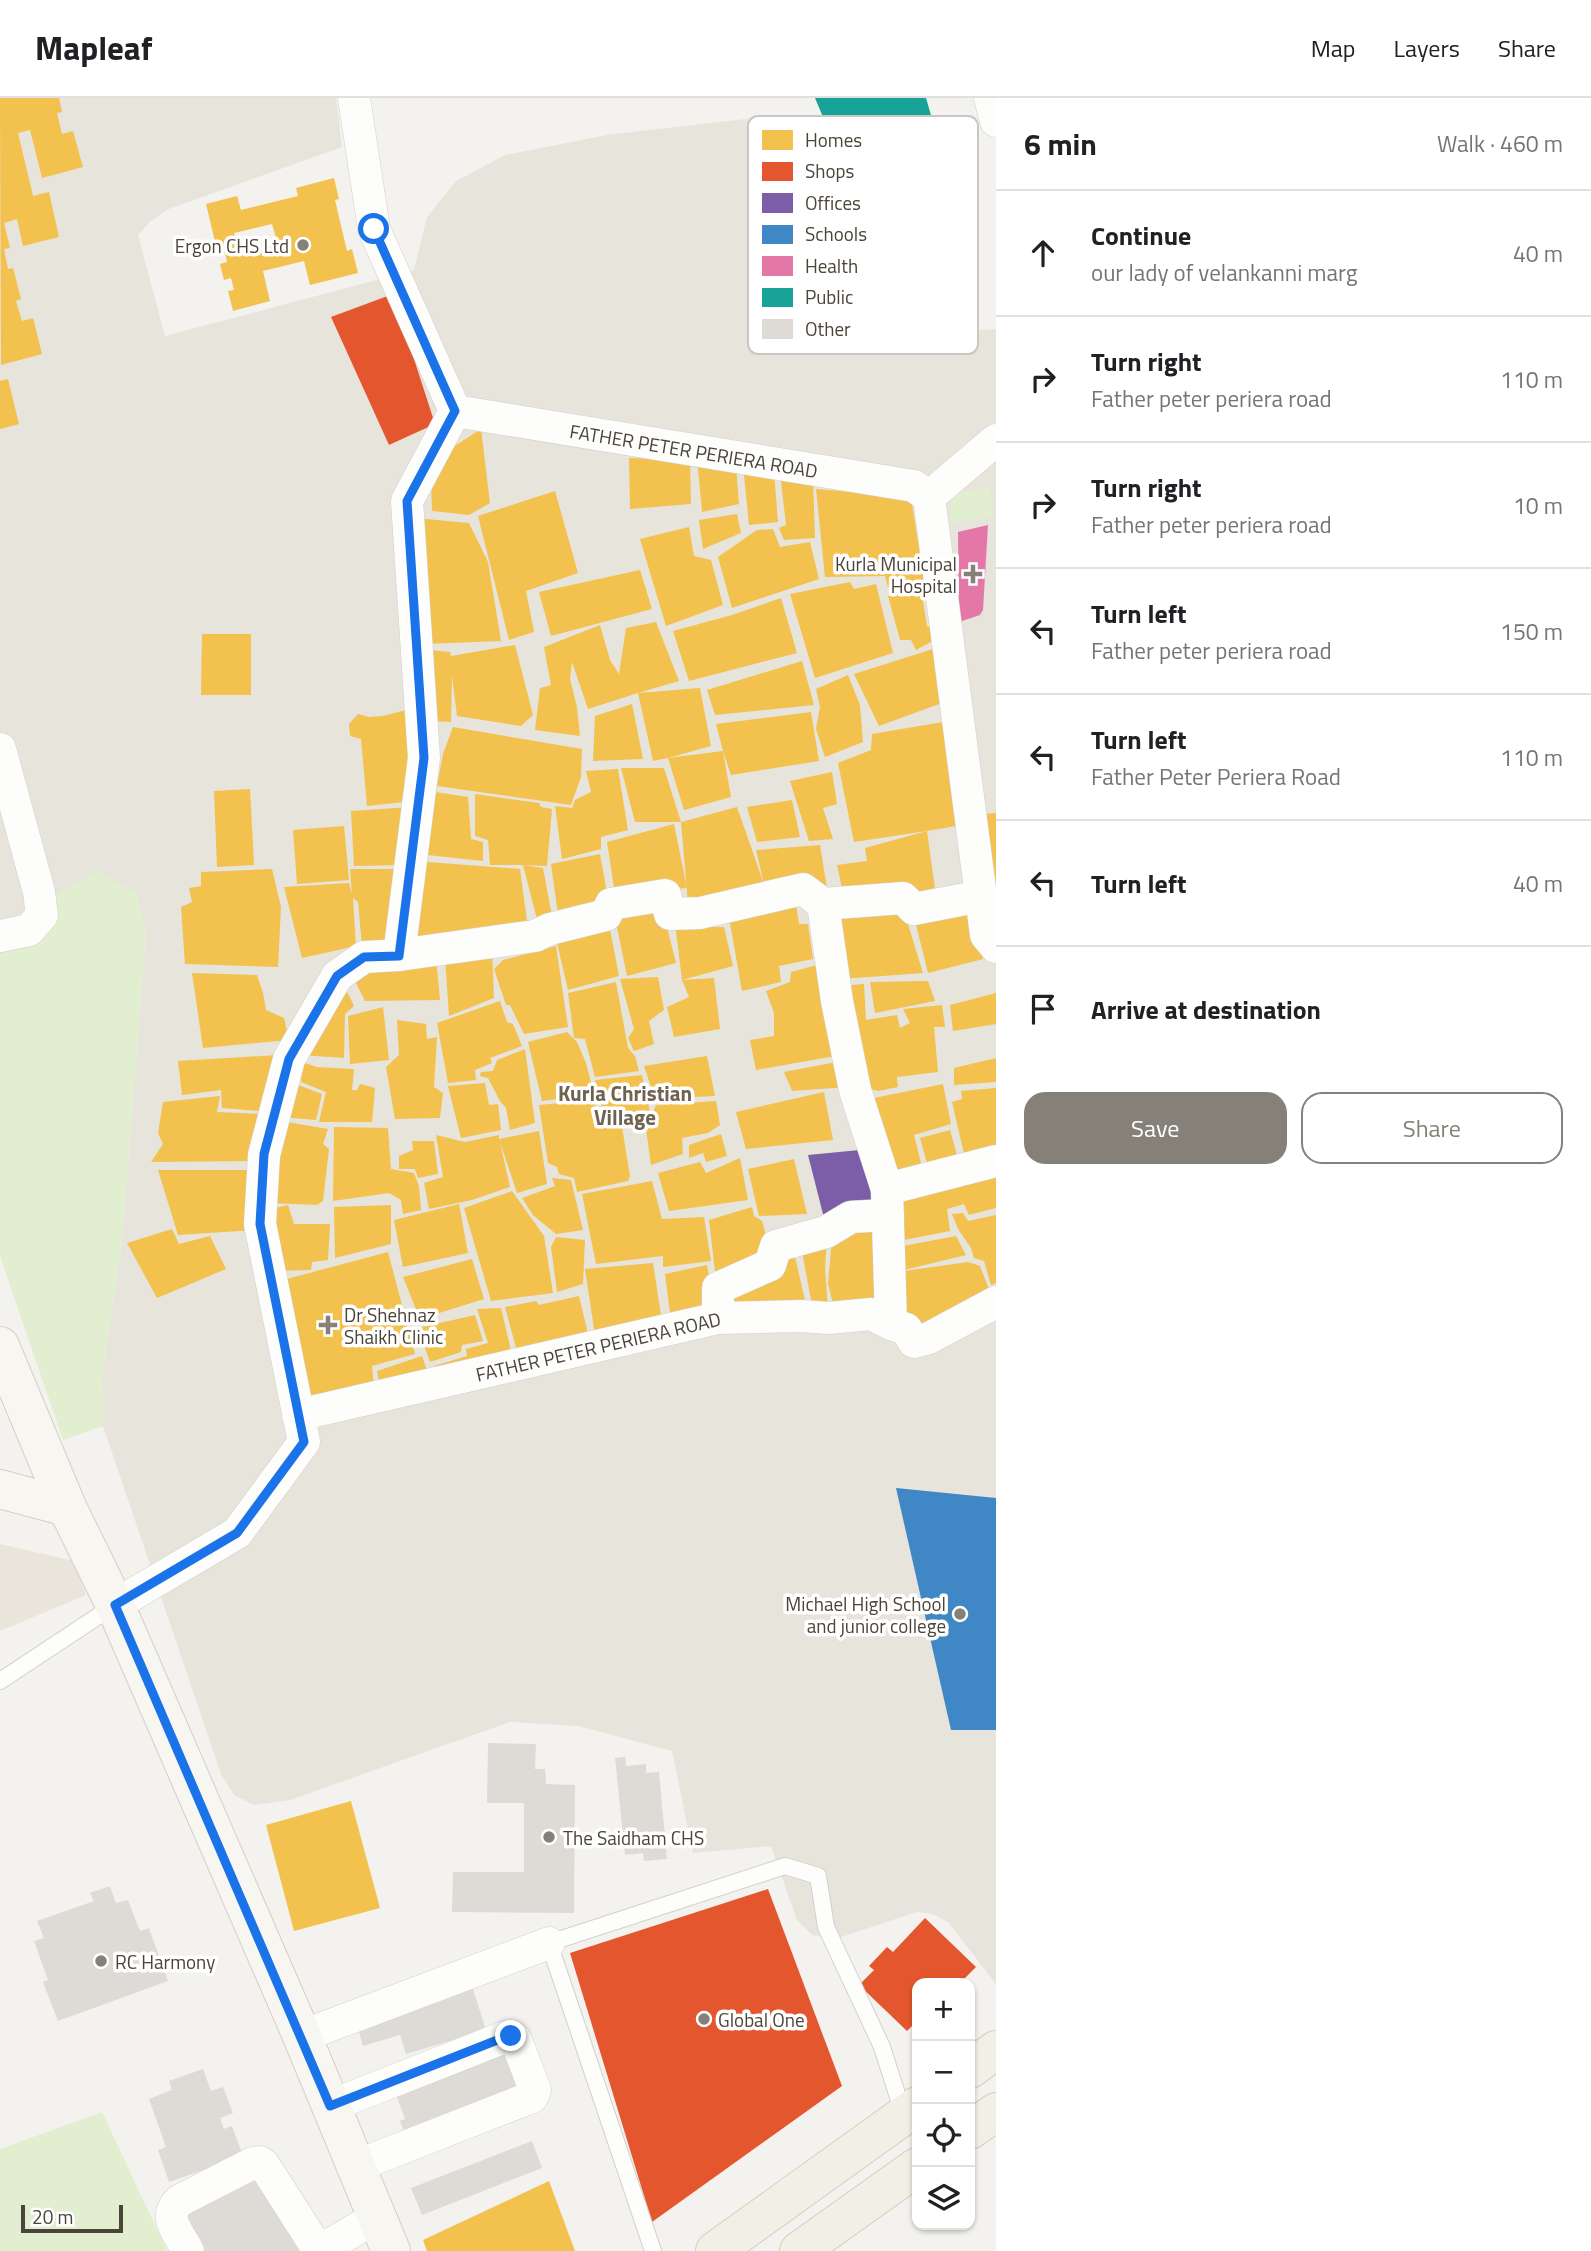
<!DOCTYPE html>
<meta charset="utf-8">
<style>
body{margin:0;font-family:"Titillium Web",sans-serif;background:#f2f2f2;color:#202124}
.controls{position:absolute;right:21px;bottom:21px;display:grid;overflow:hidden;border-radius:14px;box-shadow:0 2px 5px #0004}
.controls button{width:63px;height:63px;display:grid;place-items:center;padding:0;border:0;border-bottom:2px solid #e0e0e0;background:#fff;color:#202124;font:35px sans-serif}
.scale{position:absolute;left:21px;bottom:18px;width:102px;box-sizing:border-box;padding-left:7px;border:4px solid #4b4439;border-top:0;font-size:19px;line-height:24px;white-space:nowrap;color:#4b4439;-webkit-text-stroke:5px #fff;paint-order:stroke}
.stop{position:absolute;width:21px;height:21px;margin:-16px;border:5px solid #1a73e8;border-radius:50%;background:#fff}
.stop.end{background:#1a73e8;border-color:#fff;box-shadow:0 2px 7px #0008}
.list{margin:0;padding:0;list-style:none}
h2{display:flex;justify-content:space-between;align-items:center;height:91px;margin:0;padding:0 28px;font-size:30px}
h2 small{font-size:23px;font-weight:400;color:#757577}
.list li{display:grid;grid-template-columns:46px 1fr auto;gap:21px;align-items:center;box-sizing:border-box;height:126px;padding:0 28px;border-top:2px solid #e0e0e0}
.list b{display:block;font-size:26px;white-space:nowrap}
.list p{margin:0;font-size:23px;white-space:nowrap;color:#757577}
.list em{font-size:23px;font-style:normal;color:#757577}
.actions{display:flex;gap:14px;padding:21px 28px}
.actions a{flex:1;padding:16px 0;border:2px solid #868178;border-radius:21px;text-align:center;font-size:24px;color:#868178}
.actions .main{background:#868178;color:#fff}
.icon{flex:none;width:38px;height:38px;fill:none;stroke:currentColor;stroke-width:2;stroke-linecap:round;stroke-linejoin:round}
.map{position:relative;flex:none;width:996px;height:2153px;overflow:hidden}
header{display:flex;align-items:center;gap:42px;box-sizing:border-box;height:98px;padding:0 35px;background:#fff;border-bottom:2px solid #e0e0e0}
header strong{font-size:33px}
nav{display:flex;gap:38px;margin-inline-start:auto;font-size:24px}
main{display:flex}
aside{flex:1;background:#fff}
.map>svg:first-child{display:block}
</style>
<header>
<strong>Mapleaf</strong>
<nav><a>Map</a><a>Layers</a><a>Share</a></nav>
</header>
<main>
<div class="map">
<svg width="996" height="2153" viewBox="0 0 996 2153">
<rect width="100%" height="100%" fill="#f4f2ee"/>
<path fill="#e7e4dc" d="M0 0H336L342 49 166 112 150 124 138 137 165 238 414 172 427 119 456 83 505 57 607 37 763 19 785 247 996 231V1886L948 1824 932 1816 917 1814 835 1841 812 1837 797 1822 771 1748 693 1755 672 1653 578 1628 510 1624 290 1702 254 1707 234 1697 221 1676 103 1328 102 1279 122 1144 146 834 137 796 0 829Z"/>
<path fill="#eae5da" d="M0 1446 74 1463 86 1497 0 1533Z"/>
<g fill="#e1eecf">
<path d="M990 389 993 420 950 425 952 396Z"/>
<path d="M97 773 137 795 146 834 122 1144 102 1279 103 1328 63 1342 0 1158V829Z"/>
<path d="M102 2014 167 2153H0V2051Z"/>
</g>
<g fill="#f2c14e" fill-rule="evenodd">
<path d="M0 0H59L62 14 57 15 62 36 73 33 83 69 42 80 30 32 18 35 33 98 49 94 59 139 23 148 17 121 4 125 10 150 4 151 8 171 13 170 21 201 16 203 22 223 33 220 42 256 1 267Z"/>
<path d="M334 80 339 101 335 102 347 153 352 151 358 175 310 187 304 163 263 173 270 203 233 213 228 193 234 192 231 180 224 182 220 166 227 164 225 154 218 156 206 106 237 98 241 112 298 98 296 90ZM272 126 277 143 238 153 234 135Z"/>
<path d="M8 281 19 326 0 331V283Z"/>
<path d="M481 331 490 405 469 417 432 413 431 379 447 353Z"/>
<path d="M697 359 736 367 739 406 702 414Z"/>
<path d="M629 360 690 362 691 406 630 411Z"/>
<path d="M743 367 774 372 778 424 749 427Z"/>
<path d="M780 375 813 380 815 440 784 442 779 430 786 427Z"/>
<path d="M816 391 911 399 924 482 888 489 885 478 825 479Z"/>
<path d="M555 393 578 475 526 493 534 534 509 542 478 418Z"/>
<path d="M737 416 741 435 703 451 699 422Z"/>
<path d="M415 420 469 425 488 464 501 543 426 546Z"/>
<path d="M689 429 694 458 711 462 723 507 666 528 640 441Z"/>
<path d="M773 431 780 449 810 444 819 481 732 510 718 459 757 432Z"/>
<path d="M640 472 652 511 551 538 539 494Z"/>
<path d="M850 484 854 491 876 486 893 555 815 580 790 496Z"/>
<path d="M921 490 927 528 937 532 940 539 916 552 911 542H900L888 498Z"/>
<path d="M781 500 797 555 689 583 673 533 732 517Z"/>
<path d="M656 524 679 583 638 595 700 590 711 648 668 660 723 653 716 626 811 614 819 663 731 677 723 653 731 699 684 712 668 660 653 663 638 595 588 611 572 564 570 581 577 609 580 638 535 632 540 590 551 587 544 549 600 527 610 562 619 576 626 530Z"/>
<path d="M202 536H251V597H201Z"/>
<path d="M515 547 533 617 521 628 457 618 452 578 451 624 427 623 419 551 450 554 451 558Z"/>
<path d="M936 550 950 602 879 628 854 576Z"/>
<path d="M802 563 814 607 715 617 707 592Z"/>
<path d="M848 577 860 607 863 644 825 659 816 631 820 609 816 591Z"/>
<path d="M632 606 643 661 593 663 595 618Z"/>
<path d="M414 610V703L367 708 361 641 350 638 349 626 358 616 369 619 383 618Z"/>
<path d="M949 623 956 728 927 733 935 791 915 801 843 795 837 767 867 763 865 750 927 733 854 744 838 665 871 652 872 636Z"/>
<path d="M453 629 582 651 581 679 571 707 437 688 443 656Z"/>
<path d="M621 670H664L681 724H635Z"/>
<path d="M618 671 628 732 601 739V751L562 761 555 708 572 710 575 702 591 694 586 673Z"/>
<path d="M832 674 837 706 823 710 833 741 809 743 790 683Z"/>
<path d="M250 691 254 767 217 769 214 693Z"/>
<path d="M429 693 468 699 471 741 483 744V763L418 756Z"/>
<path d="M475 696 539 705 541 709 552 711 547 768 523 767 543 770 552 818 538 825 523 767H490L488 742 475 738Z"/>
<path d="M792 702 800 739 757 744 747 709Z"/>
<path d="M411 709 405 767 354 768 351 713Z"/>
<path d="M737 709 764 786 756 752 820 747 827 790 688 805 681 724Z"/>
<path d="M996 715V816L983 716Z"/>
<path d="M674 726 687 790 615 796 607 744Z"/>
<path d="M344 728 349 782 297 786 293 732Z"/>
<path d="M600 756 608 800 559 824 551 766Z"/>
<path d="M414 763 520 771 529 838 410 854Z"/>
<path d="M272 771 281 809 278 869 185 866 181 809 192 804 189 790 201 788V774Z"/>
<path d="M350 771H405L396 846 362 848 358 804 353 800 356 848 302 860 284 789 349 785 352 796Z"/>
<path d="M795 800 799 826H808L813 861 779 868 781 884 742 893 728 814Z"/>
<path d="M661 805 676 865 627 878 614 815Z"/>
<path d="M968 805 983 861 928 875 914 819Z"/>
<path d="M903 810 923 875 842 881 832 815Z"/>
<path d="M674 817 707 829H724L733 868 682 882Z"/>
<path d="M608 821 619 878 568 892 555 836Z"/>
<path d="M556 848 568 929 524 936 510 907H506L494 871 503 862Z"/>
<path d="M492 853 494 900 449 918 445 859Z"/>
<path d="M436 858 440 902 365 903 356 885 348 878H355Z"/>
<path d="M828 864 841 957 756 972 750 942 774 938V915L766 893 790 884 791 874Z"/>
<path d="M192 875 257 877 263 895 266 912 284 920 289 942 203 950Z"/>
<path d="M658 879 664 912 649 923 654 946 634 953 628 940 634 931 620 881Z"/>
<path d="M714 880 720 931 674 939 667 909 689 899 682 882Z"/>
<path d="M342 883 354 908 345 916 344 960 300 957Z"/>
<path d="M928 883 935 903 875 915 870 884Z"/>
<path d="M616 884 628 950 635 958 639 973 595 979 585 941 574 940 568 895Z"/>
<path d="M864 886 866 922 897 917 900 930 910 925 903 911 942 907 945 929H934L938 974 897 979 898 989 878 993 859 988 839 888Z"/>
<path d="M996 895V926L953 933 950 907Z"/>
<path d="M500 903 507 924 513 926 522 948 490 960 492 965 475 972 476 982 448 985 437 925Z"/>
<path d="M383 909 389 962 350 966 348 918Z"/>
<path d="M397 922 426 926 427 941 437 939 434 989 443 995 440 1020 395 1021 386 969 399 957Z"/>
<path d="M567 934 577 944 586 965 594 996 542 1003 528 944Z"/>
<path d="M525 951 535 1025 510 1032 506 1010 500 1003 488 980 480 978 481 974 493 973 497 962Z"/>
<path d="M278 957 272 1014 222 1010 221 992 182 997 178 963Z"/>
<path d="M707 958 715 998 655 1001 644 968Z"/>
<path d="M996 960V984L954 987V970Z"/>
<path d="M842 963 849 989 792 993 784 974Z"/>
<path d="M302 964 317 969 354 971 352 992H357L360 986 375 990 372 1024H319L326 994 301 984Z"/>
<path d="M642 977 651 1019 656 1007 716 1003 720 1027 708 1035 682 1040 683 1056 651 1067 646 1031 649 1024 607 1029 595 982Z"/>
<path d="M293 985 322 996 316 1022 281 1019Z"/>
<path d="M485 985 489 1007 498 1006 501 1032 461 1040 448 988Z"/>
<path d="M943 986 951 1026 914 1037 924 1077 886 1086 864 1002Z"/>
<path d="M996 990V1054L965 1060 952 1004 962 1001 961 993Z"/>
<path d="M824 994 833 1042 746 1051 736 1014Z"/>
<path d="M220 998 217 1014 262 1016 260 1063 151 1064 163 1046 158 1035 163 1004Z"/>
<path d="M594 1002 600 1029H622L630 1078 628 1083 577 1094 574 1080 559 1076 557 1069 548 1065 539 1007Z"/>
<path d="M281 1023 328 1031 323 1046 329 1051 323 1103 317 1107 270 1105Z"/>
<path d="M334 1029 388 1030 391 1071 414 1075 419 1088 421 1112 403 1116 401 1102 389 1095 333 1103Z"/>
<path d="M950 1032 960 1068 930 1076 920 1040Z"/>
<path d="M539 1033 547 1086 517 1095 500 1044 510 1089 472 1102 429 1111 424 1085 443 1079 436 1037 465 1044 499 1037V1041Z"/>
<path d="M721 1036 727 1058 706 1064 703 1055 689 1060V1047Z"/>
<path d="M412 1043H434L438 1076 418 1080 415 1071H399V1058L413 1052Z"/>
<path d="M740 1060 748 1102 669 1113 658 1075 700 1064 706 1075Z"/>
<path d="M794 1061 807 1116 759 1118 748 1071Z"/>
<path d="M996 1065V1110L969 1117 964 1106 947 1111 950 1133 904 1142 894 1095Z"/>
<path d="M158 1072H254L255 1132 178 1137Z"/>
<path d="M552 1080 571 1082 583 1132 556 1136 533 1117 522 1100 555 1088Z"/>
<path d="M652 1083 662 1121 704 1119 711 1163 663 1169V1158L596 1166 582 1096Z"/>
<path d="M512 1093 544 1138 553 1195 491 1203 464 1110Z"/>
<path d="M459 1106 468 1155 403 1169 394 1122Z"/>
<path d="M288 1107 294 1126H330L328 1162 312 1164 311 1172 274 1173 271 1111Z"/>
<path d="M391 1107V1146L335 1160 334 1109Z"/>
<path d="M752 1109 754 1118 762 1123 772 1158 716 1182 709 1122Z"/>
<path d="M963 1115 968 1123 996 1117V1185L991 1187 984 1163 974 1160 971 1150 958 1131 952 1116Z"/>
<path d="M882 1125 884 1206 834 1209 828 1186 832 1140Z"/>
<path d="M172 1131 179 1146 210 1138 226 1171 157 1200 127 1145Z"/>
<path d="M956 1138 966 1157 904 1172 903 1148Z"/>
<path d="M556 1139 585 1142 583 1186 557 1194 551 1149Z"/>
<path d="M827 1141 825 1170 828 1212 813 1213 802 1153Z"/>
<path d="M793 1150 807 1211 729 1213V1192Z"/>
<path d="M388 1154 415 1256 372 1268 374 1290 312 1305 283 1182Z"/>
<path d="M472 1161 484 1201 420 1221 403 1179Z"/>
<path d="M968 1164 980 1168 992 1199 927 1233 899 1222 897 1174Z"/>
<path d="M653 1165 663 1230 596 1244 585 1171Z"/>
<path d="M707 1167 715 1211 671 1223 665 1176Z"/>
<path d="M579 1198 590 1244 519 1261 505 1209 536 1203 539 1207Z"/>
<path d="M501 1210 513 1261 437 1282 434 1268 467 1258 466 1251 488 1245 477 1211Z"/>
<path d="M475 1217 483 1243 462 1247 461 1254 430 1264 418 1230Z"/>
<path d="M422 1258 430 1281 381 1293 377 1273Z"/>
<path d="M351 1703 380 1810 294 1833 266 1727Z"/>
<path d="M549 2083 575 2153H427L423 2142Z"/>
</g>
<g fill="#e4572e">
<path d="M393 196 435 326 389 347 331 219Z"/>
<path d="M768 1791 842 1988 652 2124 570 1855Z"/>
<path d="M925 1820 976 1869 960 1885H917V1923L907 1933 859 1887 874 1872 869 1868 887 1849 893 1854Z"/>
</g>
<path fill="#7b5ea7" d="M870 1051 877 1109 824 1120 808 1057Z"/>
<path fill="#3f88c5" d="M896 1390 996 1400V1632H951Z"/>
<path fill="#e377a8" d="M988 427 983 512 980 517 959 524 958 434Z"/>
<path fill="#17a398" d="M815 0H926L935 31 841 62Z"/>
<g fill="#dedbd6">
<path d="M488 1645 536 1646 535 1671H545L546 1686 575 1687 574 1815 452 1814 453 1774H524V1705H487Z"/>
<path d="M625 1659 626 1668 646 1666V1675L659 1674 667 1761 644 1763 643 1755 625 1757 615 1660Z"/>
<path d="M110 1788 116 1805 128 1802 140 1833 149 1830 168 1883 58 1923 43 1884 48 1882 34 1843 44 1840 37 1823 94 1803 90 1795Z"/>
<path d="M471 1885 486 1932 406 1956 400 1937 363 1948 355 1921Z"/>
<path d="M507 1943 524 1986 443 2028 439 2018 428 2023 430 2029 406 2038 400 2023 405 2021 395 1994Z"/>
<path d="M203 1971 211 1993 223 1989 233 2015 220 2020 224 2031 232 2028 243 2058 169 2084 158 2052 166 2049 149 2001 172 1992 169 1983Z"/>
<path d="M532 2043 542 2070 422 2117 411 2090Z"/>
<path d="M256 2074 303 2153H198L178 2119Z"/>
</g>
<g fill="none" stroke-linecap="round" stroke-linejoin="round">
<g stroke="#d2d0cb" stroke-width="18">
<g id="lane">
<path d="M0 1583 115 1507"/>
<path d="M653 2153 549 1845 785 1768 818 1778 826 1829 882 1949 904 2018"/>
</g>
</g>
<g stroke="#d2d0cb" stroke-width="33">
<g id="street">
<path d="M354 0 374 131 455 313"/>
<path d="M990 0 996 23"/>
<path id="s1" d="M455 313 914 388 929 399 996 342"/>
<path d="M929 399 986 837 996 849"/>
<path d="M0 651 39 794 42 817 29 832 0 838"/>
<path d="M399 857 535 838 550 831 606 817 611 806 665 797 670 816 700 815 803 791 823 806"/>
<path d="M996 1063 887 1091 891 1226 906 1231 914 1244 929 1240 996 1204"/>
<path d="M887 1091 855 992 837 903 823 806 903 800 914 811 981 798"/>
<path d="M718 1220V1190L770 1167 776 1148 826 1134 851 1119 888 1117"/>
<path id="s2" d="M298 1317 718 1220 801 1218 829 1220 871 1216 891 1226"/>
<path d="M115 1507 237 1435 304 1344 260 1126 264 1057 289 961 337 878 364 859 399 857 424 660 407 403 455 313"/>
<path d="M302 1938 549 1845"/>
<path d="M330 2008 505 1939 511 1938 516 1942 535 1992 532 1999 356 2068"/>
<path d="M188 2153C179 2135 162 2120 179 2103L253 2065 260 2064 264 2067 319 2153"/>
<path d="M319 2153 377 2119"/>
</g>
</g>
<g stroke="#d3cfc5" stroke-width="40">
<g id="secondary">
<path d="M0 1248 67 1409 115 1507 302 1938 391 2153"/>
<path d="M0 1391 67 1409"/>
</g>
</g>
<g stroke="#d6cebb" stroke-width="40">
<g id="primary">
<path d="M970 1971 996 1952"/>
<path d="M970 2032 996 2014"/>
<path d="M715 2153 917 2008"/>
<path d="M799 2153 917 2069"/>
</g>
</g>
<use href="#lane" stroke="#fdfdfc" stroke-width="16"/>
<use href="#street" stroke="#fdfdfc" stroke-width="32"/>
<use href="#secondary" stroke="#f7f6f1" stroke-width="38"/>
<use href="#primary" stroke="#f2efe6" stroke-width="38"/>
</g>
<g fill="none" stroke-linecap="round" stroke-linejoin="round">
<path stroke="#1a73e8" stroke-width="9" d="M374 131 455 313 407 403 424 660 399 858 364 859 337 878 289 961 264 1056 260 1126 304 1344 237 1435 115 1507 330 2008 505 1939 511 1938"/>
</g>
<g fill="#868178" stroke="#fff" stroke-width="2.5">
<circle cx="303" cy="147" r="7"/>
<path d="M969.5 465.5h7v7h7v7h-7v7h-7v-7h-7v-7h7z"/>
<path d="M324.5 1216.5h7v7h7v7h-7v7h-7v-7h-7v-7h7z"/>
<circle cx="960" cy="1516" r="7"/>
<circle cx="549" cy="1739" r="7"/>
<circle cx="101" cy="1863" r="7"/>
<circle cx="704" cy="1921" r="7"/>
</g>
<g text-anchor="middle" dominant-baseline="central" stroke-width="7" stroke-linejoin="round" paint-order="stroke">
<g font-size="19" fill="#4b4439" stroke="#fff" text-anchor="start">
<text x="289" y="147" text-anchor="end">Ergon CHS Ltd</text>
<text x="957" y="465" text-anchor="end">Kurla Municipal<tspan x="957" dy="22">Hospital</tspan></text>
<text x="344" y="1216">Dr Shehnaz<tspan x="344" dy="22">Shaikh Clinic</tspan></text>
<text x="946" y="1505" text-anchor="end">Michael High School<tspan x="946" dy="22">and junior college</tspan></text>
<text x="563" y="1739">The Saidham CHS</text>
<text x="115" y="1863">RC Harmony</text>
<text x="718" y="1921">Global One</text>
</g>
<g font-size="19" fill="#4b4439" stroke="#fff">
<text stroke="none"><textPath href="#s1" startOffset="242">FATHER PETER PERIERA ROAD</textPath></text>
<text stroke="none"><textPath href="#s2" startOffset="308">FATHER PETER PERIERA ROAD</textPath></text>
</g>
<g font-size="21" font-weight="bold" fill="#6e6250" stroke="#fff">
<text x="625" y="995">Kurla Christian<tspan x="625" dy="24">Village</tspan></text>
</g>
</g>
<rect x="748" y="18" width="230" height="238" rx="10" fill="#fff" stroke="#c9c7c4" stroke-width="2"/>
<rect x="762" y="32" width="31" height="20" fill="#f2c14e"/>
<rect x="762" y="64" width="31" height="19" fill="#e4572e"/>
<rect x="762" y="95" width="31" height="20" fill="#7b5ea7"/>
<rect x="762" y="127" width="31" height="19" fill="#3f88c5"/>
<rect x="762" y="158" width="31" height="20" fill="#e377a8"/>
<rect x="762" y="190" width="31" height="19" fill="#17a398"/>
<rect x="762" y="221" width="31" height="20" fill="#dedbd6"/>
<g font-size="19" fill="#4b4439">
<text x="805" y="49">Homes</text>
<text x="805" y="80">Shops</text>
<text x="805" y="112">Offices</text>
<text x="805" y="143">Schools</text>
<text x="805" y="175">Health</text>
<text x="805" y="206">Public</text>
<text x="805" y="238">Other</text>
</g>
</svg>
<div class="controls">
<button>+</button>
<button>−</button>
<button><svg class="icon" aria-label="locate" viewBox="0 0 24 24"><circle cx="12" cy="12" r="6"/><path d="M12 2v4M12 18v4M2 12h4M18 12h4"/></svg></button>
<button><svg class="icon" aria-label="layers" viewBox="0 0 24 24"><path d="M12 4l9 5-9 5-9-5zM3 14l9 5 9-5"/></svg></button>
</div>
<div class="scale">20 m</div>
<div class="stop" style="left:374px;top:131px"></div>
<div class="stop end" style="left:511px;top:1938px"></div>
</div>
<aside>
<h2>6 min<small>Walk · 460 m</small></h2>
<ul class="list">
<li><svg class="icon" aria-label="ahead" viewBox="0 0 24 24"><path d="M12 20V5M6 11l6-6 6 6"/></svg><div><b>Continue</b><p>our lady of velankanni marg</p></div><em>40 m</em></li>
<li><svg class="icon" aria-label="right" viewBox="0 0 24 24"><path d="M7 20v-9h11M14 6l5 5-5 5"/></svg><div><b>Turn right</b><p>Father peter periera road</p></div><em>110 m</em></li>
<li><svg class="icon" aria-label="right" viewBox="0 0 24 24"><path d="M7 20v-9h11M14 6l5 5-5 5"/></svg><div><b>Turn right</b><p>Father peter periera road</p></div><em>10 m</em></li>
<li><svg class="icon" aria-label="left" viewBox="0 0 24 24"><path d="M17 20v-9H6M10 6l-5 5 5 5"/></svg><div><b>Turn left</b><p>Father peter periera road</p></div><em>150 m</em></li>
<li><svg class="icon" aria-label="left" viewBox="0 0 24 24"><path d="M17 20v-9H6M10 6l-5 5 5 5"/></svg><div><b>Turn left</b><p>Father Peter Periera Road</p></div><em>110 m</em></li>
<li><svg class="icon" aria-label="left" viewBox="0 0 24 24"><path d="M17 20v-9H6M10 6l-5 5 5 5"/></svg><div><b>Turn left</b></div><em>40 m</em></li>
<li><svg class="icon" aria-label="arrive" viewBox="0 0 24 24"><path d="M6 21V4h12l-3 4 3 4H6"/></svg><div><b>Arrive at destination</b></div></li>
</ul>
<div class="actions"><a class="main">Save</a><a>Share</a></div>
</aside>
</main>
